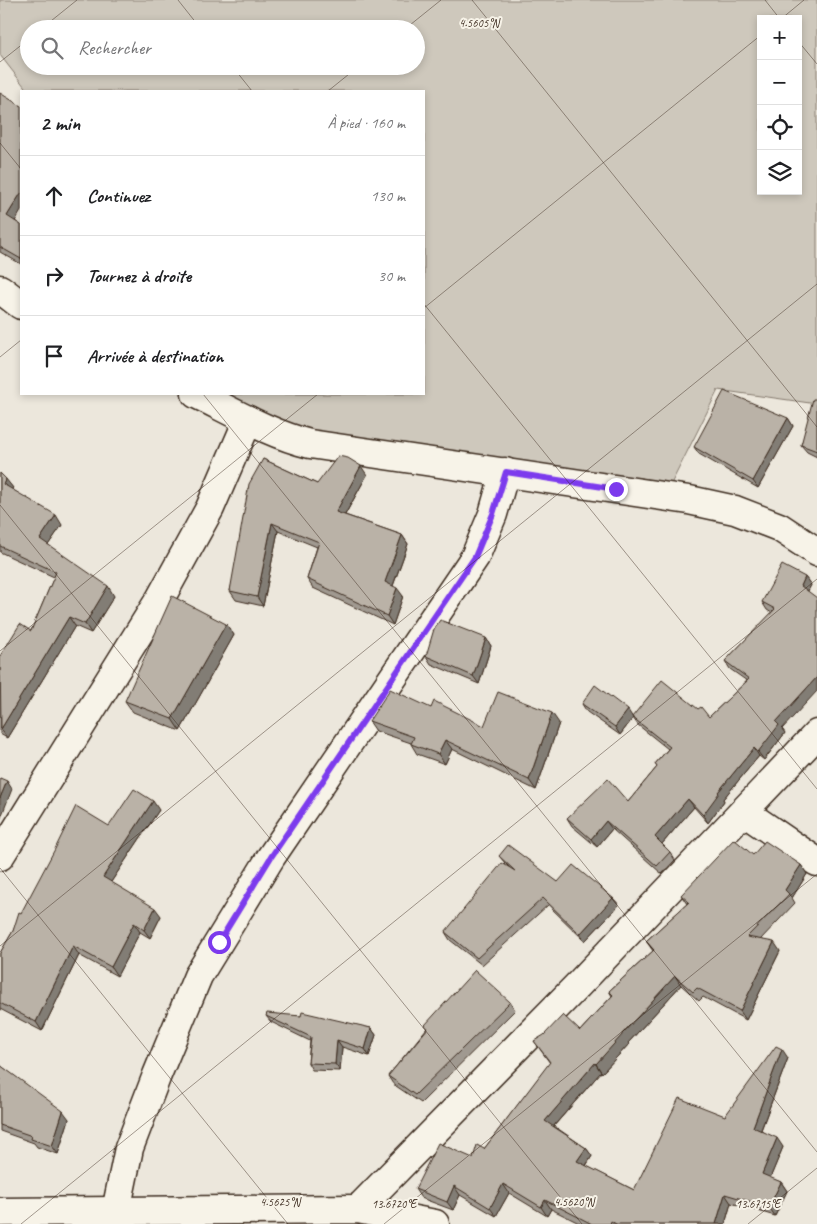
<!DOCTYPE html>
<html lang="fr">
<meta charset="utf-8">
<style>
body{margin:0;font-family:Caveat,sans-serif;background:#f2f2f2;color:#202124}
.controls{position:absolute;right:15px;top:15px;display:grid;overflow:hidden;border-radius:0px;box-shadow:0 2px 8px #0003}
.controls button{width:45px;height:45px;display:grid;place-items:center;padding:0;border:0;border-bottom:1px solid #e0e0e0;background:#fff;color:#202124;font:25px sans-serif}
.stop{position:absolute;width:15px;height:15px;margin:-11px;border:4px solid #7c3aed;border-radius:50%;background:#fff}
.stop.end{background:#7c3aed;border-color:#fff;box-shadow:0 1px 5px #0008}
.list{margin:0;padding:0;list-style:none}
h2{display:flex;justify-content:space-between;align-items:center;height:65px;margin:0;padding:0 20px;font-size:21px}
h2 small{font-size:16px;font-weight:400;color:#757577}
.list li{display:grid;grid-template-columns:32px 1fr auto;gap:15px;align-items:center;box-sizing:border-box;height:80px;padding:0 20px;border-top:1px solid #e0e0e0}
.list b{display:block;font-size:19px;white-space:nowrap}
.list em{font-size:16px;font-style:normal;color:#757577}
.icon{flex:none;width:28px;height:28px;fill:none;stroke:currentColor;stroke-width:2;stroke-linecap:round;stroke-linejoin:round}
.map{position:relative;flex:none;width:817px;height:1224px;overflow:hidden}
.search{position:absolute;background:#fff;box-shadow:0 2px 8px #0003;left:20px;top:20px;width:405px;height:55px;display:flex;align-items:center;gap:12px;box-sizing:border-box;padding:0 18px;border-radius:28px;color:#757577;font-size:19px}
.panel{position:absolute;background:#fff;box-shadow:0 2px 8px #0003;left:20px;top:90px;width:405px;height:305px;border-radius:0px}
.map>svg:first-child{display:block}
</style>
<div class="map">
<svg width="817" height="1224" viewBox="0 0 817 1224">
<rect width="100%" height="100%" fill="#ece7dc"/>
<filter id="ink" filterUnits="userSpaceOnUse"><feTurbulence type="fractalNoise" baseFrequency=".02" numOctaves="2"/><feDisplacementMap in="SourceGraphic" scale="10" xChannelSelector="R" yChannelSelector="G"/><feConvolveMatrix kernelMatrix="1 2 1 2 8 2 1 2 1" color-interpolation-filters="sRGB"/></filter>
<g filter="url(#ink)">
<path fill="#cec8bc" stroke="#84796d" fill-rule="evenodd" d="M0 0H817V404L718 390 666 494 301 433 221 394H424V91H28L0 55ZM761 19H798V191H761ZM29 29H416V66H29Z"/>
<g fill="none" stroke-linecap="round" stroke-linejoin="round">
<g stroke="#3b2a1e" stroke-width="31">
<g id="street">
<path d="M0 289 21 305"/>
<path d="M196 394C233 412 270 434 310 444L689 500 735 510 779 527 817 552"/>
<path d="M744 812 817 862"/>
<path d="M0 856 160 599 210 508 248 420"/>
<path d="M358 1209 577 986 817 734"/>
<path d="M116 1211 129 1148 157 1075 198 976 271 857 475 557 493 514 505 472"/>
<path d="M0 1212 358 1209 435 1224"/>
</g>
</g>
<use href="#street" stroke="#f7f3e8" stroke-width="28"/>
</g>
<g fill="#a09990" stroke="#3b2a1e">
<path d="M0 93 15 221 21 225V264L0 252Z"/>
<path d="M817 399V457L807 452 801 445Z"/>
<path d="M788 418 793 426 758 488 699 454 694 447Z"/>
<path d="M263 459 317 484 367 475 345 515 402 535 408 544 393 586 403 596 393 625 313 588 307 579 317 547 278 531 263 606 236 600 230 591Z"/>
<path d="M0 473 13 488 12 489 62 525 48 545 114 596 91 633 75 626 7 738 0 734V656L31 631 54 577 0 552Z"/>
<path d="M805 577 811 585 808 591 782 729 785 733 764 760 759 756 723 799 724 801 708 823 694 807 662 844 670 852 675 860 662 874 612 829 597 847 572 826 567 818 628 802 657 767 655 764 668 749 638 725 633 718 620 735 587 712 582 704 633 717 698 709 709 717 747 681 730 669 725 661 772 613 767 610 762 602Z"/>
<path d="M226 624 234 635 180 731 133 712 125 701Z"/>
<path d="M486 638 491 646 479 684 431 664 426 656Z"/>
<path d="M431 708 484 726 559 723 536 790 452 749 445 764 417 754 411 744V743L376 731 369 721Z"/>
<path d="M159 810 111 882 161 916 150 938 140 932 117 976 79 955 42 1031 0 1009V953L13 931 21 913 109 826Z"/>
<path d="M753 855 801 865 807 874 792 898 795 903 760 940 780 951 746 1020 703 997 699 1001 681 985 628 1043 629 1044 602 1073 601 1072 554 1126 586 1148 592 1156 586 1166 634 1190 725 1116 788 1058 761 1130 783 1147 770 1178 781 1182 787 1191 775 1216 731 1203 725 1224H581L551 1209 547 1216 509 1193 496 1216 460 1195 453 1210 421 1198 415 1189 473 1158 484 1149 550 1063 534 1041 580 1031 612 996 609 991 653 951 646 941 687 904 681 895Z"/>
<path d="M499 856 558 882 613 898 619 905 585 941 548 905 482 965 450 940 445 932 509 867 505 863Z"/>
<path d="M510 1002 515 1010 421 1103 393 1084 388 1076 427 1028 425 1025Z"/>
<path d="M266 1016H301L371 1028 376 1035 369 1056 342 1047 340 1071 312 1070 308 1063 310 1041 271 1022Z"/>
<path d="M0 1065 69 1119 58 1154 37 1147 34 1143 0 1131Z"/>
</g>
<g fill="#827d75" stroke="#3b2a1e">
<path d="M21 193V211L13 225 7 216Z"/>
<path d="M788 418 793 426 758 488 753 481Z"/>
<path d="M361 466 367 475 342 520 336 512Z"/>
<path d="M6 479 13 488 9 493 3 484Z"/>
<path d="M56 515 62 525 46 548 40 539Z"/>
<path d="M272 523 278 531 263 606 257 597Z"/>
<path d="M402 535 408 544 391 591 385 582Z"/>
<path d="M805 577 811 585 806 594 801 586Z"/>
<path d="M108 586 114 596 91 633 85 624Z"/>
<path d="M397 588 403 596 393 625 387 616Z"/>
<path d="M69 617 75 626 7 738 1 729Z"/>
<path d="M226 624 234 635 180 731 172 719Z"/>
<path d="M486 638 491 646 479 684 473 676Z"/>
<path d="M817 677V691L782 729 785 733 764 760 758 752 776 722Z"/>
<path d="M628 710 633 718 620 735 615 727Z"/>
<path d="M552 713 559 723 536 790 529 780Z"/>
<path d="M445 740 452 749 445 764 438 754Z"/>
<path d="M754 748 759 756 723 799 724 801 708 823 703 815 718 792Z"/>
<path d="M7 781 12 789 0 820V798Z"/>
<path d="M688 799 694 807 661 845 655 837Z"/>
<path d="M153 801 159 810 109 885 103 877Z"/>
<path d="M606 821 612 829 597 847 591 839Z"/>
<path d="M801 865 807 874 792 898 785 890Z"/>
<path d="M613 898 619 905 585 941 580 934Z"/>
<path d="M155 908 161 916 150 938 144 930Z"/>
<path d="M134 923 140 932 117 976 111 967Z"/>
<path d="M774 942 780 951 746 1020 740 1011Z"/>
<path d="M73 946 79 955 42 1031 36 1022Z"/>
<path d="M675 976 681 985 628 1043 629 1044 602 1073 596 1064 622 1034Z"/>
<path d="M371 1028 376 1035 369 1056 365 1049Z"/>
<path d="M337 1040 342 1047 340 1071 335 1064Z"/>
<path d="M782 1049 788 1058 759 1135 753 1127Z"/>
<path d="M595 1063 601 1072 551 1129 545 1121Z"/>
<path d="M63 1111 69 1119 58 1154 52 1146Z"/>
<path d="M777 1138 783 1147 768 1183 762 1174Z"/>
<path d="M586 1148 592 1156 583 1170 577 1161Z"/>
<path d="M781 1182 787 1191 775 1216 769 1207Z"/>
<path d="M503 1184 509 1193 496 1216 490 1208Z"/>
<path d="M454 1186 460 1195 453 1210 447 1202Z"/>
<path d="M725 1194 731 1203 725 1224H716Z"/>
<path d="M545 1200 551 1209 547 1216 541 1207Z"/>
</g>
<g fill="#bab2a7" stroke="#3b2a1e">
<path d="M0 93 21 106V193L7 216 21 225V259L0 247Z"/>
<path d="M724 391 788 418 753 481 694 447Z"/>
<path d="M813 399H817V451L801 445Z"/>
<path d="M338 456 348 458 361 466 336 512 402 535 385 582 397 588 387 616 307 579 319 542 272 523 257 597 230 591 249 484 263 459 317 484Z"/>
<path d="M0 473 6 479 3 484 56 515 40 539 108 586 85 624 69 617 1 729 0 656 20 624 31 631 56 572 0 546Z"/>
<path d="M782 565 805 577 801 586 817 598V677L776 722 779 725 758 752 754 748 718 792 719 793 703 815 688 799 655 837 670 852 657 866 606 821 591 839 567 818 608 779 628 802 657 767 655 764 670 747 632 717 662 680 698 709 701 707 709 717 749 679 725 661 775 609 762 602Z"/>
<path d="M172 596 226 624 172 719 125 701Z"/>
<path d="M440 620 486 638 473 676 426 656 434 629Z"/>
<path d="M595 685 628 710 615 727 582 704Z"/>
<path d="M390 689 431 708 434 701 484 726 498 692 552 713 529 780 445 740 438 754 411 744 414 737 369 721Z"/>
<path d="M0 778 7 781 0 798Z"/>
<path d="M134 789 153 801 103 877 155 908 144 930 134 923 111 967 73 946 36 1022 0 1003V953L13 931 19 912 21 913 55 849 76 806 109 826Z"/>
<path d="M734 839 753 855 765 841 801 865 785 890 789 894 747 937 774 942 740 1011 697 988 693 992 675 976 622 1034V1035L596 1064 595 1063 545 1121 586 1148 577 1161 634 1190 679 1098 725 1116 776 1046 782 1049 753 1127 777 1138 762 1174 781 1182 769 1207 725 1194 716 1224H616L611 1221 610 1224H592L545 1200 541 1207 503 1184 490 1208 454 1186 447 1202 415 1189 438 1143 473 1158 477 1145 484 1149 550 1062 534 1041 544 1035 563 1015 580 1031 613 995 609 991 654 950 646 941 689 902 681 895Z"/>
<path d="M508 845 558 882 573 865 613 898 580 934 543 898 477 958 445 932 502 863 515 871 499 856Z"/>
<path d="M475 970 510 1002 415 1095 388 1076 428 1028 425 1025Z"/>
<path d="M302 1012 371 1028 365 1049 337 1040 335 1064 308 1063 311 1037 266 1016 267 1013 301 1016Z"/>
<path d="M0 1065 63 1111 52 1146 31 1139 32 1136 0 1125Z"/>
</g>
</g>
<g fill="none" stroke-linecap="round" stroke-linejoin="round" filter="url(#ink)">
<path stroke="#7c3aed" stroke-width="6" d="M219 942 271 857 475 557 493 514 506 472 616 489"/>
</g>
<path fill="none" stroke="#3b2a1e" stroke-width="1" stroke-opacity="0.45" d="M178 0 201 29M472 0 817 427M765 0 780 19M781 19 804 0M41 29 77 0M405 29 441 0M798 41 817 64M0 62 29 39M232 66 252 91M328 91 359 66M0 143 21 169M424 304 817 789M424 308 761 35M0 357 21 340M203 394 817 1152M0 505 582 1224M0 651 318 394M0 868 288 1224M0 946 817 284M21 1224 817 579M384 1224 817 874M748 1224 817 1168"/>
<g font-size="12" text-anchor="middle" fill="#3b2a1e" stroke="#f7f3e8" stroke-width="4" stroke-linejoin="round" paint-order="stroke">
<text x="479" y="27">4.5605°N</text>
<text x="280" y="1206">4.5625°N</text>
<text x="574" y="1206">4.5620°N</text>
<text x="394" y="1208">13.6720°E</text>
<text x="758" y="1208">13.6715°E</text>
</g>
</svg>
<div class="controls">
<button>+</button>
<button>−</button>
<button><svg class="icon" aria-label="locate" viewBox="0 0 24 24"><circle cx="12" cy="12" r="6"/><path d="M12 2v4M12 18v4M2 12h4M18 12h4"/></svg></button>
<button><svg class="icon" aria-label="layers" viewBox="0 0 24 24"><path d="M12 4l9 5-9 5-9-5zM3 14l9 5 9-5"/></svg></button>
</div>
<div class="stop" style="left:219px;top:942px"></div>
<div class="stop end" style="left:616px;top:489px"></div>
<div class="search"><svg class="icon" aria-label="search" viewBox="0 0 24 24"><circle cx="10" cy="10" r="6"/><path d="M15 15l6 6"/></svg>Rechercher</div>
<section class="panel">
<h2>2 min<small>À pied · 160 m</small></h2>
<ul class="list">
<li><svg class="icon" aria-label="ahead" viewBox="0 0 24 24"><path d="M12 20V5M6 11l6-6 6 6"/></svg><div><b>Continuez</b></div><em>130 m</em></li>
<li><svg class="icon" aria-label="right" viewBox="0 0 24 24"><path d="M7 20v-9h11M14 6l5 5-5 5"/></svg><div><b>Tournez à droite</b></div><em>30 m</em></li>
<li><svg class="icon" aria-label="arrive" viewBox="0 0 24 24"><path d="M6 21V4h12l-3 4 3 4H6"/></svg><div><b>Arrivée à destination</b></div></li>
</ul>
</section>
</div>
